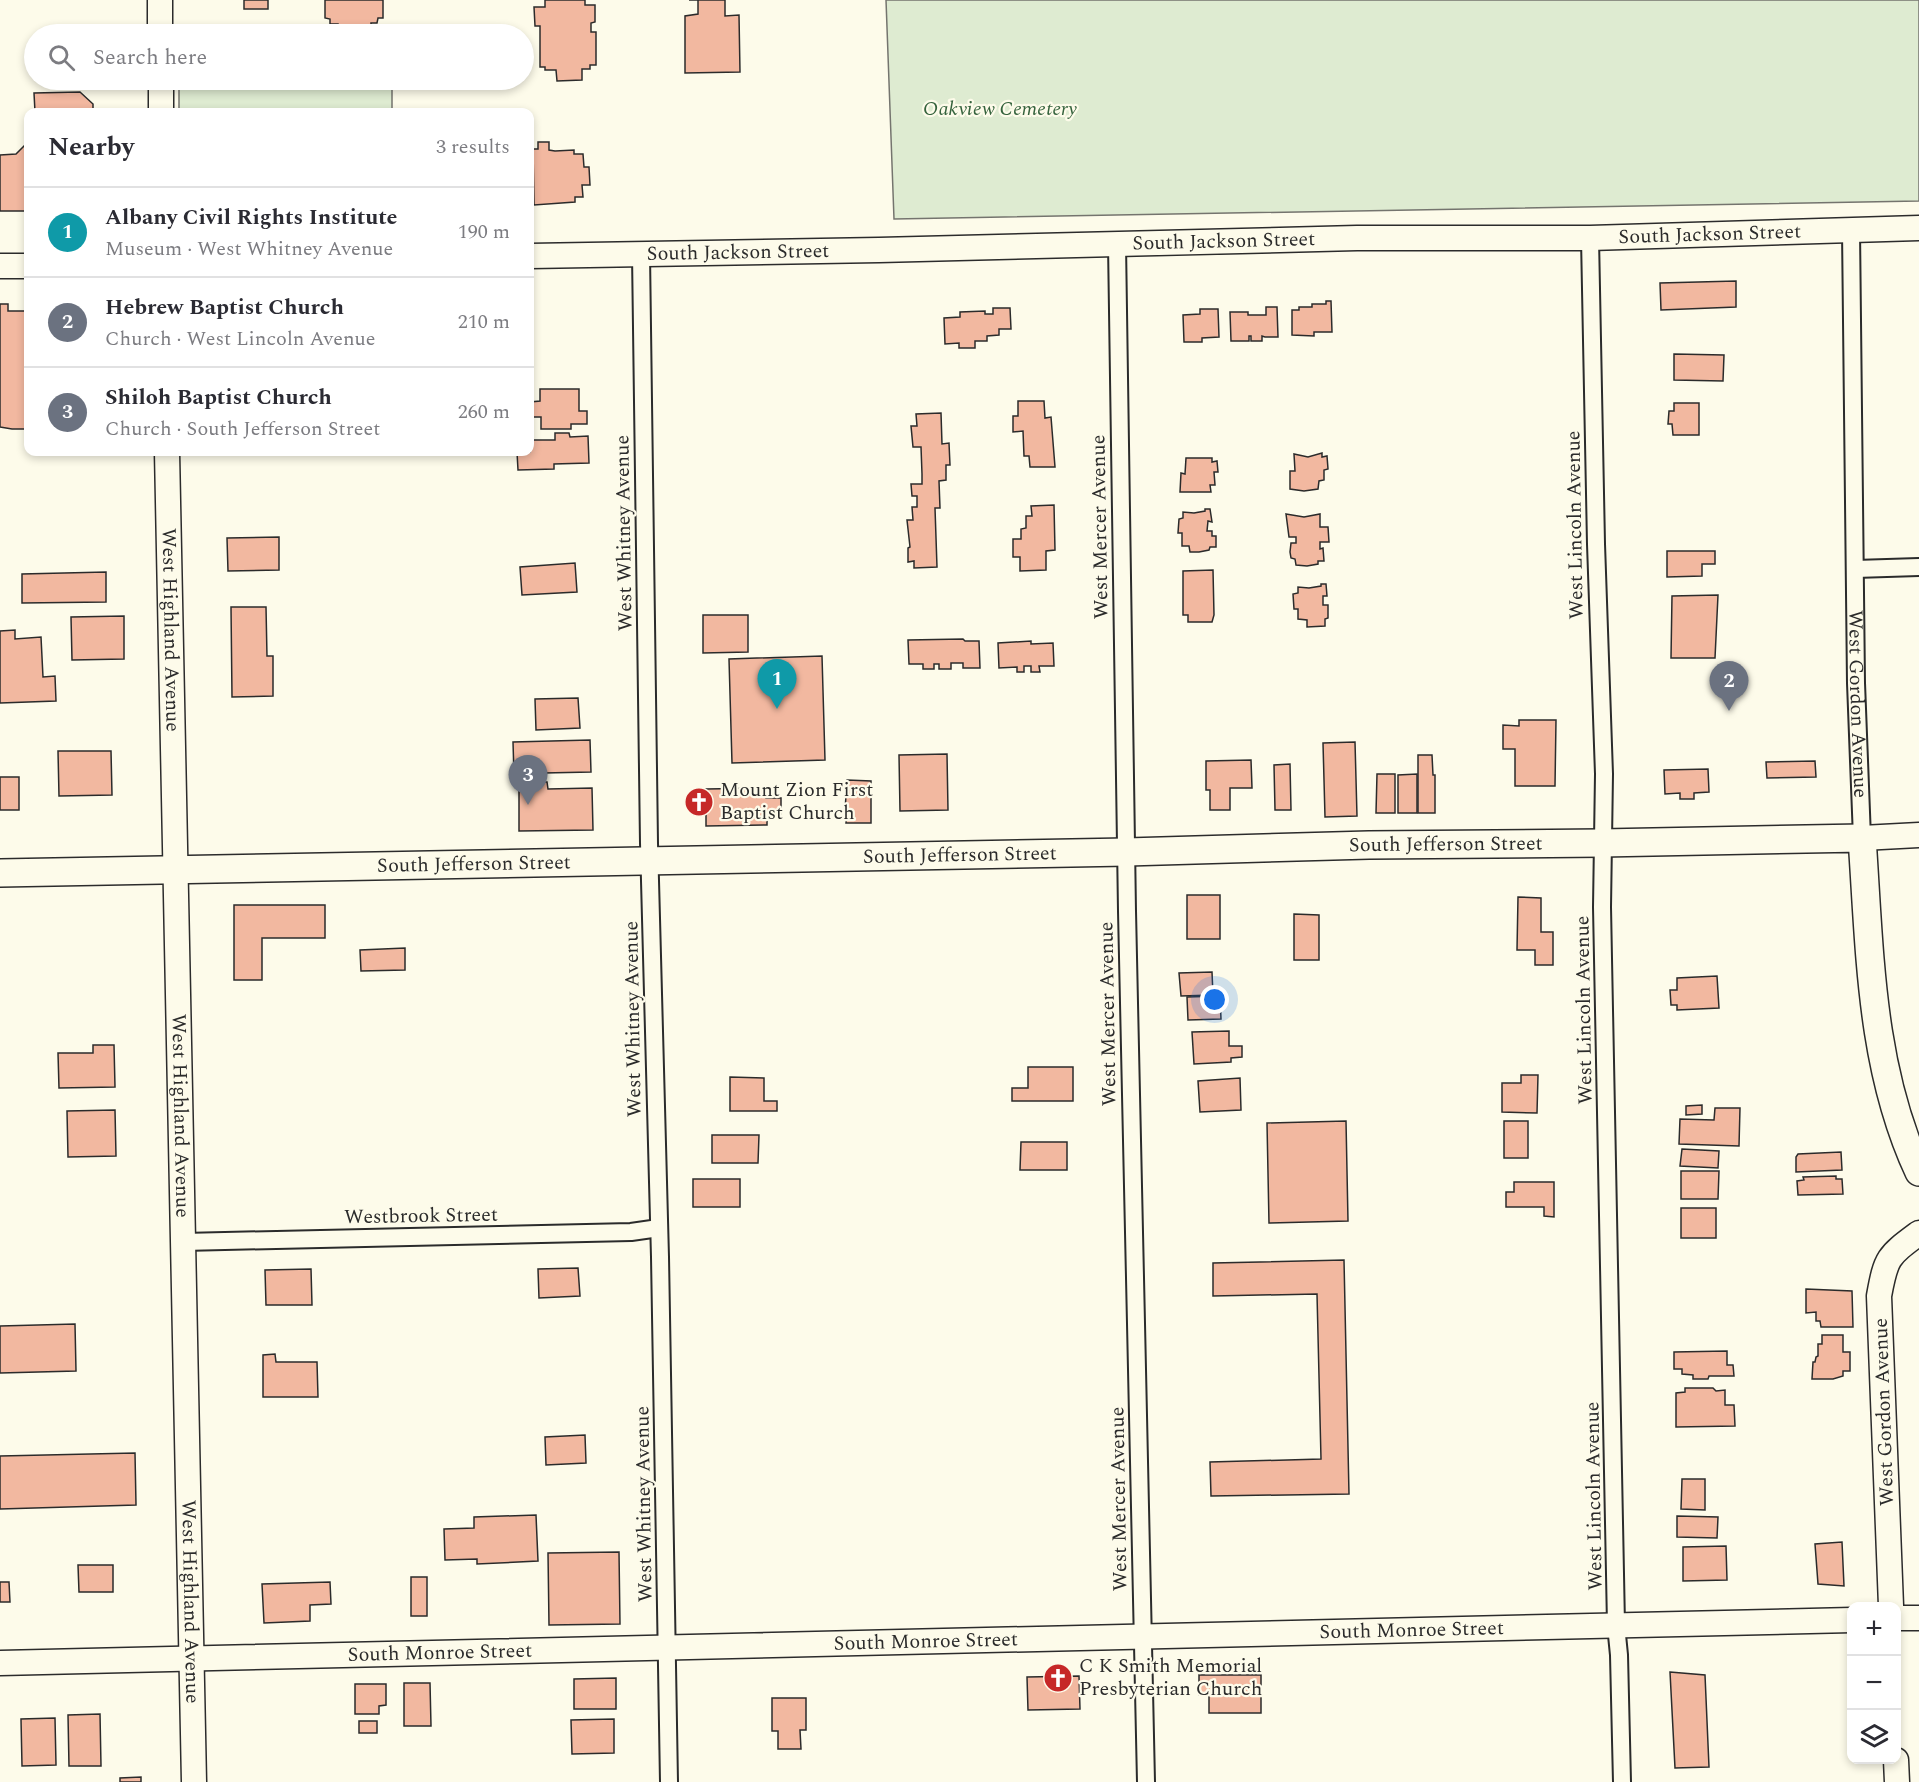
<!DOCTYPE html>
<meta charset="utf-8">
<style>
body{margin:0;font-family:Spectral,serif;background:#f2f2f3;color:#2b2b33}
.controls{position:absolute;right:18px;bottom:18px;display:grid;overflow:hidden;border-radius:12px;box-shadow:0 3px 9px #0003}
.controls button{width:54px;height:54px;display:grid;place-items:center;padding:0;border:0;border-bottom:2px solid #e1e1e2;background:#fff;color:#2b2b33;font:30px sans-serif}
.you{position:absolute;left:1215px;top:1000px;width:21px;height:21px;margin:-15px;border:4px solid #fff;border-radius:50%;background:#1a73e8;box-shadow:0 0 0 9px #1a73e833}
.badge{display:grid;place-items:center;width:39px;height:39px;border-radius:50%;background:#7c3aed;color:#fff;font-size:20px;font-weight:700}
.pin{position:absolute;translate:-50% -50px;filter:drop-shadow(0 2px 3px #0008)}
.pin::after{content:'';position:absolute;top:32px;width:21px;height:18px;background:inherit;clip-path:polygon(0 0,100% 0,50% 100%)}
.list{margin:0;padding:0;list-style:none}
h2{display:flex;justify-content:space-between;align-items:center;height:78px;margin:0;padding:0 24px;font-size:26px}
h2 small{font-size:20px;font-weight:400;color:#7c7c81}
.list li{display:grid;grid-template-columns:39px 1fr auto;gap:18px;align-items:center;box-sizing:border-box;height:90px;padding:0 24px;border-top:2px solid #e1e1e2}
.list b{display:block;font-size:22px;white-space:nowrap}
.list p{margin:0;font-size:20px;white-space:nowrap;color:#7c7c81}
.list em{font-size:20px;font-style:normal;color:#7c7c81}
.icon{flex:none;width:33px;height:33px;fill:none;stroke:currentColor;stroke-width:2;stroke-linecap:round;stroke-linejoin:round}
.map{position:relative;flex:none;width:1919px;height:1782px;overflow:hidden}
.search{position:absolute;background:#fff;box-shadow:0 3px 9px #0003;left:24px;top:24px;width:510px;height:66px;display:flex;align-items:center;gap:15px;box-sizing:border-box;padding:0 21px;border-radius:33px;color:#7c7c81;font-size:22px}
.panel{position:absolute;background:#fff;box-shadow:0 3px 9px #0003;left:24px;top:108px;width:510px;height:348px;border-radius:12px}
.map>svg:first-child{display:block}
</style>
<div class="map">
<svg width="1919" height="1782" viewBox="0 0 1919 1782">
<rect width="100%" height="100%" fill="#fdfbea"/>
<g fill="#deebd1" stroke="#74746e" stroke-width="1.5">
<path d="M886 0H1919V201L894 219Z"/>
<rect x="179" y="80" width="213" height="32"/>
</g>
<g fill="#f2b8a0" stroke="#2b2b2b" stroke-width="1.5">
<rect x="244" y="0" width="24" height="9"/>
<path d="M325 0H383V18H378L377 23H371V32H338V24H330V19L325 18Z"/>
<path d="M545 0H585V5H595V22L591 23V32H596V65H590V69H582V80L557 81 556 70H545V67H540V26H535L534 7H545Z"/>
<path d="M689 0H725V16L739 15 740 72 685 73V16L698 14V0Z"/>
<path d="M80 92 93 104V112H35L34 93Z"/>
<path d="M28 142V211H0V155L16 154Z"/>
<path d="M538 142H549V150L555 151 574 150V154H583L584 167H589L590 185H582L583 197H575V202L534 205 533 149H538Z"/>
<path d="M1736 281V307L1661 310 1660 283Z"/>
<path d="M1326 301H1331L1332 332H1314V336L1292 335V310H1299V307H1312V304H1326Z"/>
<path d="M0 304H8V311H27L28 429H12L0 427Z"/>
<path d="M27 307H28V418Z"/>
<path d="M1266 307H1277L1278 337H1265L1262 336V341H1251V336H1249V341H1231L1230 312H1248V315H1266Z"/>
<path d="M993 308H1010L1011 329H999V335L987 336V341H975V348H959V343L945 344 944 318 960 317V312L985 311V314H993Z"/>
<path d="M1200 309H1218L1219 337 1202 338V342H1184L1183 315 1200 314Z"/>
<path d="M1674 354 1724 355 1723 381 1674 380Z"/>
<path d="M540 389H579V411H587V424H571V429H541V417H530V402L540 401Z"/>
<path d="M1018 401H1044L1045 418 1051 417 1055 467H1030L1029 456H1024L1023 431 1013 432V416H1018Z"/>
<path d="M1674 403H1699V435H1673L1672 424H1668L1669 411H1674Z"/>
<path d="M941 413 942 444 949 443 950 465H946V480L939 481 940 508H935L937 567 914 568V561L908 562V548L910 547 907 520H913L912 507H917V496H912L911 484H922V474L921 447H913L911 426H917L916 414Z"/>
<path d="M555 433H569L570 437 588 436 589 463 554 464V469L518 470 517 452H530V440H555Z"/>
<path d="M1322 453V457L1327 456 1328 469 1324 470V480L1319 481 1318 489 1304 491 1290 489V471H1295L1294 454 1308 457Z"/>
<path d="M1186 458H1212V462L1217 461 1218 472H1214L1215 485H1210L1211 492H1180L1181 473 1185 474Z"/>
<path d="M1054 505 1055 550 1046 551V570L1020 571V557H1013V539H1021V529L1026 528V516H1032L1031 506Z"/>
<path d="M1205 509H1210L1212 522 1208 521 1207 531H1212V536H1216V547H1210L1209 550 1199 552H1190L1189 546H1182V533H1178L1179 519 1183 518V512L1194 513 1205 511Z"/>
<path d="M1286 514 1304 517 1320 514V527H1328L1329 542H1320V549L1323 548 1324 561H1318V564L1307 566 1296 565 1295 559 1291 558 1290 552 1291 543H1296V537H1289Z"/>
<path d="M279 537V570L228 571 227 538Z"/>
<path d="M1667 551H1715V564H1702V576L1667 577Z"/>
<path d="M575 563 577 592 522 595 520 567Z"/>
<path d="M1213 570 1214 615 1212 622H1188V615H1183V571Z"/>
<path d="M106 572V602L22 603V574Z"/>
<path d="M1321 584H1326L1327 596H1323V605H1328V618L1325 619V626L1307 627V620L1298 619V609H1294L1293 594 1298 593V587L1309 588 1321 586Z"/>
<path d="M1718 595 1715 658H1671L1672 596Z"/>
<path d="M231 607H266L267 656H273V696L232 697Z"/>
<path d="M703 615H748V652L703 653Z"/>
<path d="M124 616V659L72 660 71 617Z"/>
<path d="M15 630V639L41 637 43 677 55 676 56 701 0 703V631Z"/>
<path d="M963 639 965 641H979L980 668H963V663H951V669H939V664H934V669H923V664H909L908 640Z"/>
<path d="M1031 641V644L1053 643 1054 666H1039L1040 672H1031V666H1024V672H1017V667L999 668 998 643Z"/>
<path d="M822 656 825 760 732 763 729 659Z"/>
<path d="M578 698 580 728 536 730 535 699Z"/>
<path d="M1519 720H1556L1555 786H1515V749H1503V725L1519 726Z"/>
<path d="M590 740 591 772 544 773V782H547L548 789 592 788 593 830 519 831V775H514L513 742Z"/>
<path d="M1355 742 1357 816 1325 817 1323 743Z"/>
<path d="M58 751H111L112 795 59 796Z"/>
<path d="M947 754 948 810 900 811 899 755Z"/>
<path d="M1418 755H1432L1433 775H1435V813H1418Z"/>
<path d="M1251 760 1252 788H1230V810H1210V790H1206V761Z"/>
<path d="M1815 761 1816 777 1767 778 1766 762Z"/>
<path d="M1290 764 1291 810H1275L1274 765Z"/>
<path d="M1708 769 1709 792 1694 793V799H1680V793L1665 794 1664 770Z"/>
<path d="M1377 774H1395V813H1376Z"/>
<path d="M1417 774V813H1398V775Z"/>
<rect x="0" y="777" width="19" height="33"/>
<path d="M847 780 871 781V823H846L847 811H845Z"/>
<path d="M766 788V798H781V814H767V825L706 826V789Z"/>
<rect x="1187" y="895" width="33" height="44"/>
<path d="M1518 897 1541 898V932H1553V965H1535V950H1517Z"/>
<path d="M234 905H325V938H262V980H234Z"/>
<path d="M1294 914 1319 915V960H1294Z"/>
<path d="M405 948V970L361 971 360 950Z"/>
<path d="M1212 972 1213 995 1181 996 1179 973Z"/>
<path d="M1717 976 1719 1008 1677 1010V1005H1671L1670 990H1677V978Z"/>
<path d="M1220 996 1221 1019 1188 1020 1187 997Z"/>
<path d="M1229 1031V1046H1242V1057L1231 1058V1062L1194 1064 1192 1032Z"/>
<path d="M93 1045H114L115 1087 59 1088 58 1053H93Z"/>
<path d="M1028 1067H1073V1101H1012V1088H1028Z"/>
<path d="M1521 1075H1538L1537 1113 1502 1112V1083H1521Z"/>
<path d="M730 1077 764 1078V1101H777V1111H730Z"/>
<path d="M1240 1078 1241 1110 1200 1112 1198 1081Z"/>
<path d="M1702 1105V1114L1686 1115V1106Z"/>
<path d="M1715 1108H1740L1739 1146 1679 1144 1680 1119 1714 1120Z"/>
<path d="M115 1110 116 1156 68 1157 67 1111Z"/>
<path d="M1346 1121 1348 1221 1269 1223 1267 1123Z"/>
<rect x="1504" y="1121" width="24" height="37"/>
<path d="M712 1135H759L758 1163H712Z"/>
<path d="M1021 1142H1067V1170H1020Z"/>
<path d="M1682 1149 1719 1151 1718 1168 1680 1166Z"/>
<path d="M1841 1152 1842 1170 1796 1172V1157L1798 1154Z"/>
<path d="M1681 1171H1719L1718 1199H1681Z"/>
<path d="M1836 1176V1179H1842L1843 1194 1798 1195 1797 1181 1804 1180 1803 1177Z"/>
<rect x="693" y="1179" width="47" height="28"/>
<path d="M1514 1182H1554V1217L1544 1216V1207H1506V1192H1514Z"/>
<rect x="1681" y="1208" width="35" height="30"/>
<path d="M1344 1260 1349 1494 1211 1496 1210 1462 1321 1459 1317 1294 1213 1296V1263Z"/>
<path d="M578 1268 580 1296 539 1298 538 1269Z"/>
<path d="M311 1269 312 1305H266L265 1270Z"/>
<path d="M1806 1289 1852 1291 1853 1327H1821L1820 1321H1816V1312L1806 1313Z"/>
<path d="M75 1324 76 1371 0 1373V1326Z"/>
<path d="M1822 1335H1843V1352H1850V1371H1843V1376L1833 1379H1812L1813 1362H1815L1816 1357 1818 1356V1344H1822Z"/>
<path d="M1727 1351V1365H1733L1734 1376H1709L1708 1379H1693V1375L1682 1374V1369H1674V1352Z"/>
<path d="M275 1354 276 1362H317L318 1397H263V1355Z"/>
<path d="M1685 1388H1713L1716 1391 1725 1390V1405H1734L1735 1426 1676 1427V1393L1685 1392Z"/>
<path d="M585 1435 586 1463 546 1465 545 1437Z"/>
<path d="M135 1453 136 1505 0 1509V1456Z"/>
<path d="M1682 1479H1705V1510L1681 1509Z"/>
<path d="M536 1515 538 1561 477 1564V1559L445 1560 444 1529 474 1528V1517Z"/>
<path d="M1677 1516 1718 1517 1717 1538 1677 1537Z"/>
<path d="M1842 1542 1844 1586 1818 1584 1815 1544Z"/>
<path d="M1726 1546 1727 1580 1683 1581V1547Z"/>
<path d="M619 1552 620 1624 549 1625 548 1553Z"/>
<path d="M78 1565H113V1592H79Z"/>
<rect x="411" y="1577" width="16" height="39"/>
<path d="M0 1582H9L10 1602H0Z"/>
<path d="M330 1582 331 1604 310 1605V1621L264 1623 262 1584Z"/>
<path d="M1670 1672 1705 1675 1709 1767 1675 1768Z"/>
<path d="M1199 1675H1261V1713H1209V1695H1199Z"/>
<path d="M1079 1676 1080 1709 1028 1710 1027 1677Z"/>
<path d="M616 1678V1709H574V1679Z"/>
<path d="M404 1683H430L431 1726H404Z"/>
<path d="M355 1684H386V1705L379 1706V1714H355Z"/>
<path d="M772 1698H806V1730H800L801 1749H778V1731H772Z"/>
<path d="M100 1714 101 1766H69L68 1715Z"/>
<path d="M55 1718 56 1765 22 1766 21 1719Z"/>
<path d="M614 1719V1753L572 1754 571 1720Z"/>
<rect x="359" y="1721" width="18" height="12"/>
<path d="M141 1777V1782H120V1778Z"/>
</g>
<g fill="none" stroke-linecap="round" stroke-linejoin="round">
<g stroke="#2b2b2b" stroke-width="20">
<g id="street">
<path id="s1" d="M1851 230 1856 683 1862 838"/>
<path d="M1590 238 1596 544 1604 774 1602 907 1616 1625 1619 1655 1622 1782"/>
<path d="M1117 244 1127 911 1146 1782"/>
<path d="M641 254 649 843 660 1257 669 1782"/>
<path d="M1855 569 1919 567"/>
<path d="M183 1242 631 1232 659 1228"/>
</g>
</g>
<g stroke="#2b2b2b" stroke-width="27">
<g id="secondary">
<path d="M160 0V34"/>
<path d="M161 80V112"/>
<path id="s2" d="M530 256 879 250 1357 238H1590L1919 228"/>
<path d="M0 266H28"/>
<path id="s3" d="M167 452 194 1782"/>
<path d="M1862 838 1919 835"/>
<path d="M1891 1606 1879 1296C1886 1257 1888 1256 1919 1233"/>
<path d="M1896 1618H1919"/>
<path id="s4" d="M0 1663 1852 1620"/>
<path d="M1896 1760 1897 1782"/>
</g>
</g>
<g stroke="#2b2b2b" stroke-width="30">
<g id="primary">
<path id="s5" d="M0 873 1127 852 1369 845 1602 843 1862 838C1870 952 1870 1067 1919 1172"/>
</g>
</g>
<use href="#street" stroke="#fdfbea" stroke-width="16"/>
<use href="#secondary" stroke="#fdfbea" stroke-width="24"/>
<use href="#primary" stroke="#fdfbea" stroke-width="27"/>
</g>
<defs>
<g id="church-disc" transform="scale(1.5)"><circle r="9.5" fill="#c62828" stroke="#fdfbea"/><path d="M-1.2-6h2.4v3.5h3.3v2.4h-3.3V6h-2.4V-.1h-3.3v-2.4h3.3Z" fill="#fff"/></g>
</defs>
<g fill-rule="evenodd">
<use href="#church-disc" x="699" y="802"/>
<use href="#church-disc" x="1058" y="1678"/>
</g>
<g text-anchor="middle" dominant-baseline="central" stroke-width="4.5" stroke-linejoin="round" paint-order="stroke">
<g font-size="20" font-style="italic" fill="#34623c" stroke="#fdfbea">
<text x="1000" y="109">Oakview Cemetery</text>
</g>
<g font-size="20" fill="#2b2b2b" stroke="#fdfbea">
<text stroke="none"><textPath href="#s2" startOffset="1180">South Jackson Street</textPath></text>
<text stroke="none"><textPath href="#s2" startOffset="694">South Jackson Street</textPath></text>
<text stroke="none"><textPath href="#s2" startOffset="208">South Jackson Street</textPath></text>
<text transform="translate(1575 525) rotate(-91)">West Lincoln Avenue</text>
<text transform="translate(1100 527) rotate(-91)">West Mercer Avenue</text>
<text transform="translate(624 533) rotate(-91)">West Whitney Avenue</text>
<text stroke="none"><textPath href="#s3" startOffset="178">West Highland Avenue</textPath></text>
<text stroke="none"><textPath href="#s1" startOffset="474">West Gordon Avenue</textPath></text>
<text stroke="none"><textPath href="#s5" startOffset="1446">South Jefferson Street</textPath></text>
<text stroke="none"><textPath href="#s5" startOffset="960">South Jefferson Street</textPath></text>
<text stroke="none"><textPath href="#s5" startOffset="474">South Jefferson Street</textPath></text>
<text transform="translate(1584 1010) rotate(-91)">West Lincoln Avenue</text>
<text transform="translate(1108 1014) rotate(-91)">West Mercer Avenue</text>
<text transform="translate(633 1019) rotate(-91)">West Whitney Avenue</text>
<text stroke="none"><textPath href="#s3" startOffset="664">West Highland Avenue</textPath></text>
<text transform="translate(421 1216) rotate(-1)">Westbrook Street</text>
<text transform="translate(1884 1412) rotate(-92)">West Gordon Avenue</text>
<text transform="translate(1594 1496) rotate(-91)">West Lincoln Avenue</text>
<text transform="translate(1119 1499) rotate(-91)">West Mercer Avenue</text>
<text transform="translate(644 1504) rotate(-91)">West Whitney Avenue</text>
<text stroke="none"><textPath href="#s3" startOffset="1150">West Highland Avenue</textPath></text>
<text stroke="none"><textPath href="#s4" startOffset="1412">South Monroe Street</textPath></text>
<text stroke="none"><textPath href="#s4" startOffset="926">South Monroe Street</textPath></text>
<text stroke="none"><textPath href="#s4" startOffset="440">South Monroe Street</textPath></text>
</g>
<g font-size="20" fill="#2b2b2b" stroke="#fdfbea" text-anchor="start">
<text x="720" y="790">Mount Zion First<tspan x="720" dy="23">Baptist Church</tspan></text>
<text x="1079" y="1666">C K Smith Memorial<tspan x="1079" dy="23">Presbyterian Church</tspan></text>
</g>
</g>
</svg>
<div class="controls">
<button>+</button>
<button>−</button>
<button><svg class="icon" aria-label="layers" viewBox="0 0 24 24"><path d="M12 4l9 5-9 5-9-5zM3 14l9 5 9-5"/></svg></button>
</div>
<div class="you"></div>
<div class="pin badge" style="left:777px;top:709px;background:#0f9aa8">1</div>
<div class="pin badge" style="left:1729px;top:711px;background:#6b7280">2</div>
<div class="pin badge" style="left:528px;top:805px;background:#6b7280">3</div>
<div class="search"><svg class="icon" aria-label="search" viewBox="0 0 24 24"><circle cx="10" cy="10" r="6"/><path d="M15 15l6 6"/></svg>Search here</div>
<section class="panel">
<h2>Nearby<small>3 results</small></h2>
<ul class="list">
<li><span class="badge" style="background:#0f9aa8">1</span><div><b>Albany Civil Rights Institute</b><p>Museum · West Whitney Avenue</p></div><em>190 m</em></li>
<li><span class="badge" style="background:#6b7280">2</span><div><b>Hebrew Baptist Church</b><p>Church · West Lincoln Avenue</p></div><em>210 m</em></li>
<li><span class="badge" style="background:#6b7280">3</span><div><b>Shiloh Baptist Church</b><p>Church · South Jefferson Street</p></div><em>260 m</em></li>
</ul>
</section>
</div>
